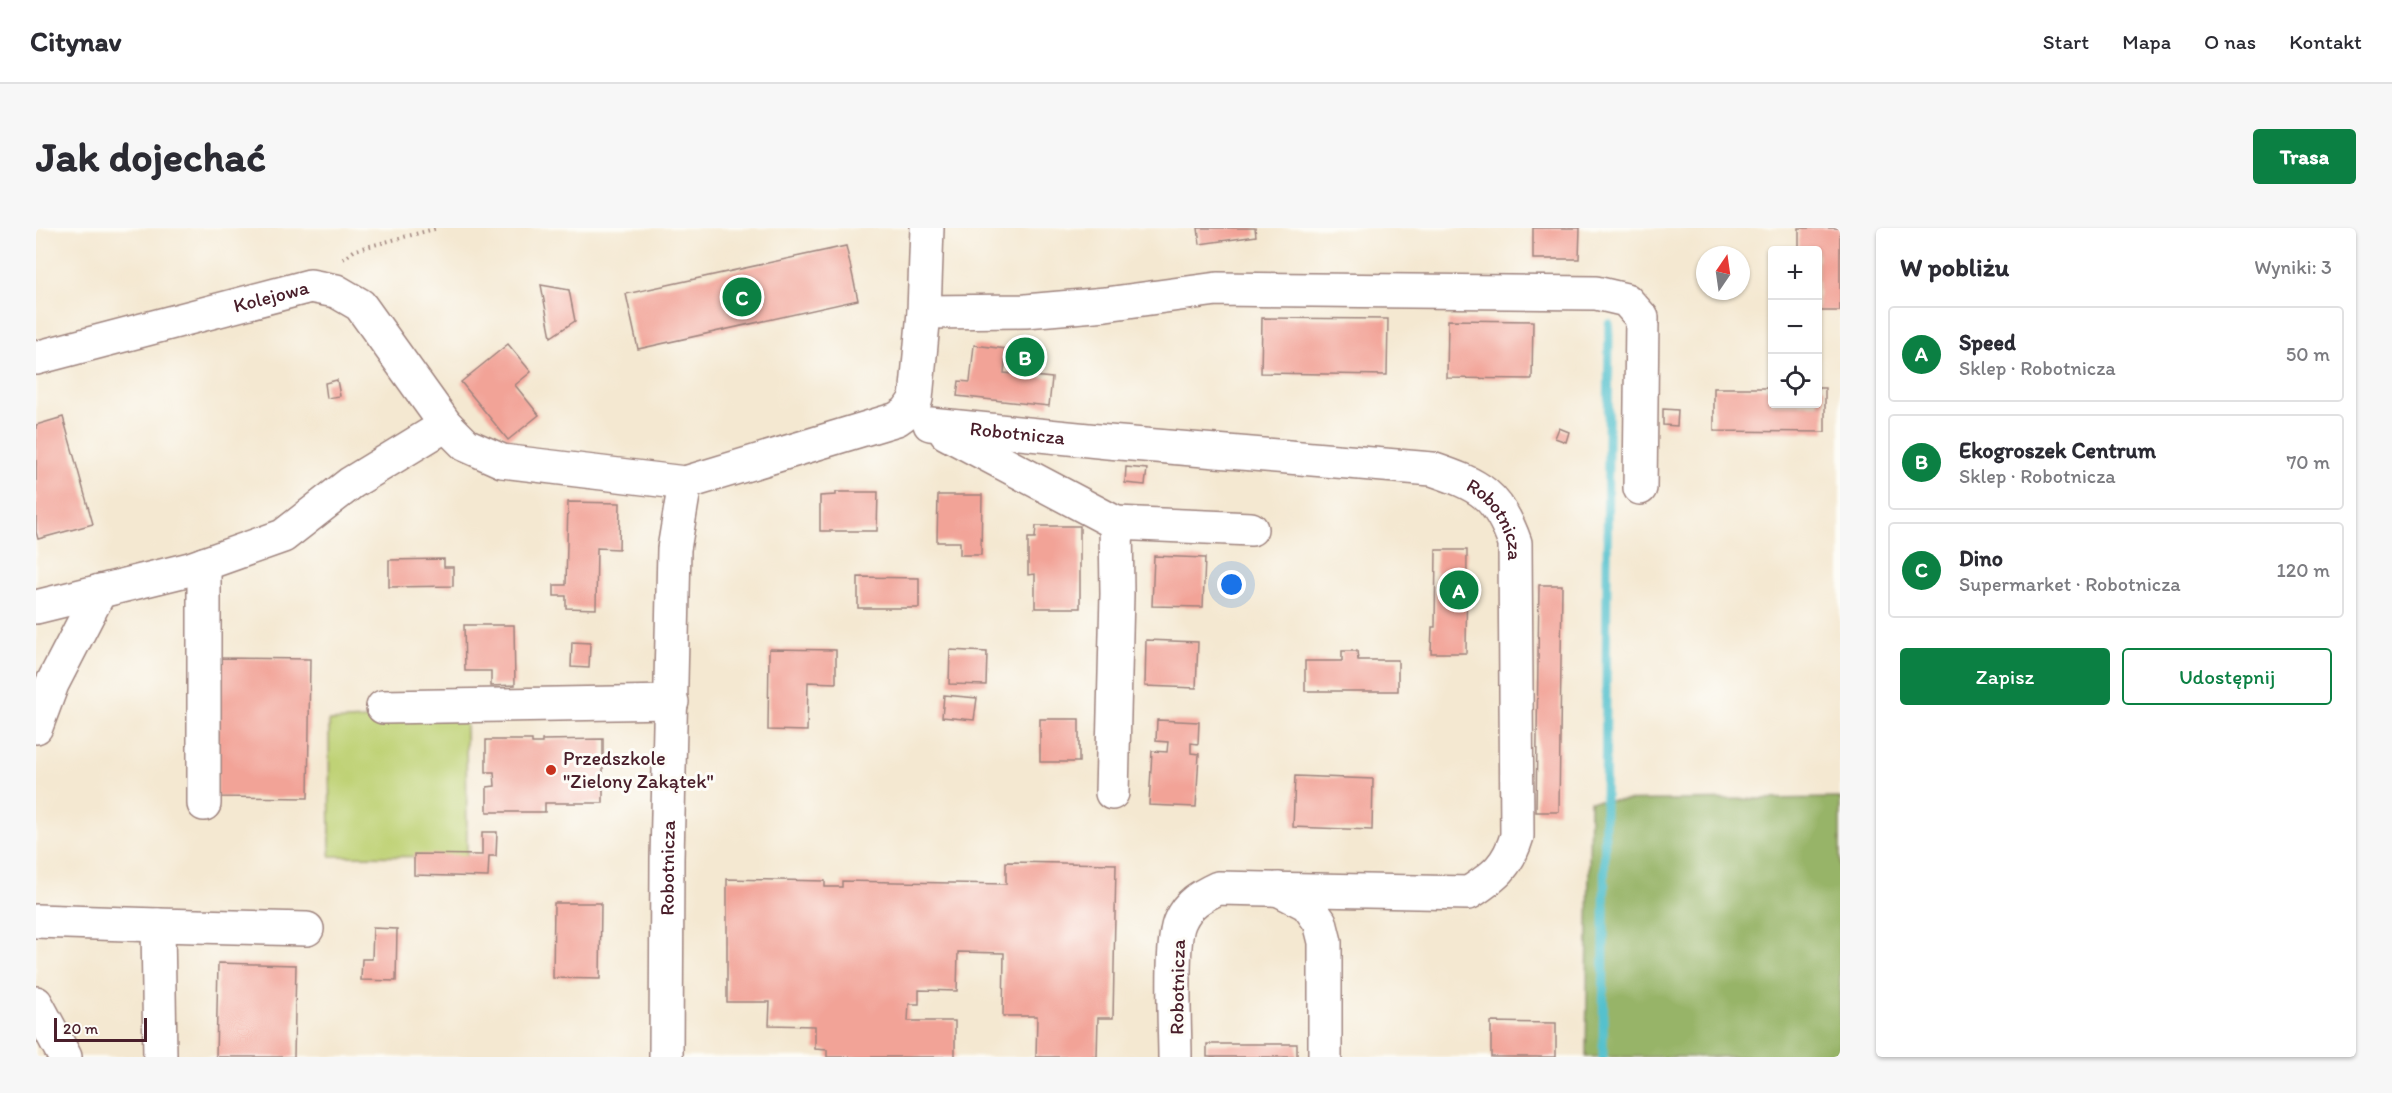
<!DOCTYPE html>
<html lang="pl">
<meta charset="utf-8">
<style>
body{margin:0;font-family:Itim,sans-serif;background:#f7f7f7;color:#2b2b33}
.controls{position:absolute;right:18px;top:18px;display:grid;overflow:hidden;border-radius:6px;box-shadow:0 2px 4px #0004}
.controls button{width:54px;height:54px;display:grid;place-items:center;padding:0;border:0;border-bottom:2px solid #e1e1e2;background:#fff;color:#2b2b33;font:30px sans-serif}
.compass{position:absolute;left:1660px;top:18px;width:54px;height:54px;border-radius:50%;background:#fff;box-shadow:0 2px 4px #0004;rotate:13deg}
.scale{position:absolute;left:18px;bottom:15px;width:93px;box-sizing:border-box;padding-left:6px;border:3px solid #4a1f2b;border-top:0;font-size:16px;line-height:21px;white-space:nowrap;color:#4a1f2b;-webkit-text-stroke:4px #fdfcf7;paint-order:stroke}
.you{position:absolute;left:1196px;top:357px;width:21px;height:21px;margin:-15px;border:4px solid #fff;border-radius:50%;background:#1a73e8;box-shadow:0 0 0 9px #1a73e833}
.badge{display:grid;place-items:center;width:39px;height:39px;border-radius:50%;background:#0b8043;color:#fff;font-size:20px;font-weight:700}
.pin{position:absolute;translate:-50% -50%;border:3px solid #fff;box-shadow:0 2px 6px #0006}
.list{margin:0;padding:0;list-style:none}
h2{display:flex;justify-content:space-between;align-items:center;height:78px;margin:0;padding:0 24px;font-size:26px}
h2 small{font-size:20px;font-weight:400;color:#7c7c81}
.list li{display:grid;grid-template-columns:39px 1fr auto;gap:18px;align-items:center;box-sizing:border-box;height:96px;margin:0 12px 12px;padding:0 12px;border:2px solid #e1e1e2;border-radius:6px}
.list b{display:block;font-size:22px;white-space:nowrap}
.list p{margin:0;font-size:20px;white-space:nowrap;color:#7c7c81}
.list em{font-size:20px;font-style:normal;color:#7c7c81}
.actions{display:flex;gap:12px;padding:18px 24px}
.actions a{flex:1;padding:14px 0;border:2px solid #0b8043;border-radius:6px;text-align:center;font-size:21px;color:#0b8043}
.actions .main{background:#0b8043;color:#fff}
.icon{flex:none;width:33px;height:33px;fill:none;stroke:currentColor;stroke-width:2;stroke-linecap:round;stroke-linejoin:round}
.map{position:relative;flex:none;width:1804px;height:829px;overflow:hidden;border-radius:6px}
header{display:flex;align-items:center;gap:36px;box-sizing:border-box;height:84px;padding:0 30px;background:#fff;border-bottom:2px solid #e1e1e2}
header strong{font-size:28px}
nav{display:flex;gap:33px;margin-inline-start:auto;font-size:21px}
.intro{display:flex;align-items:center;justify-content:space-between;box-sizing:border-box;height:144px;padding:0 36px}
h1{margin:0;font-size:42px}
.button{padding:15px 27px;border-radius:6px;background:#0b8043;color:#fff;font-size:21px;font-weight:700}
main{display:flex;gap:36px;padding:0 36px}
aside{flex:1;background:#fff;border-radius:6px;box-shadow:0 2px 4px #0004}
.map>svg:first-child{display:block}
</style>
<header>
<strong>Citynav</strong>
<nav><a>Start</a><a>Mapa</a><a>O nas</a><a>Kontakt</a></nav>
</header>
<div class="intro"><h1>Jak dojechać</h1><a class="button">Trasa</a></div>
<main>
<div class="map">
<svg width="1804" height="829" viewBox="0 0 1804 829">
<rect width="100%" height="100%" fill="#fdfcf7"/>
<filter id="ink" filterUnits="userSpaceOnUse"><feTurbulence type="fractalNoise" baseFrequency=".0167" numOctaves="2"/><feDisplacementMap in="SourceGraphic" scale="12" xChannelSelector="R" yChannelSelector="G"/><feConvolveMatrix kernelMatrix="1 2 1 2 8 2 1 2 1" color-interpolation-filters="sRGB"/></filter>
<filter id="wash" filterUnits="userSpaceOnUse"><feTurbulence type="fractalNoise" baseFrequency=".008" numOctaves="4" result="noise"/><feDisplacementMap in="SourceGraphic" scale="24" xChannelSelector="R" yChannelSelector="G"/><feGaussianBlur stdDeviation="1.35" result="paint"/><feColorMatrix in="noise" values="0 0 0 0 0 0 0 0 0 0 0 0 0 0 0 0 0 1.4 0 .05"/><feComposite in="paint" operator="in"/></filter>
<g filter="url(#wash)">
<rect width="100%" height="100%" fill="#f4e8d1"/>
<path fill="#bfd276" stroke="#847850" stroke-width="1.5" d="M349 490 430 492 431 629 294 628 293 493Z"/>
<path fill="#97b467" stroke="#706a49" stroke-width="1.5" d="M1804 570V829H1550L1554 573Z"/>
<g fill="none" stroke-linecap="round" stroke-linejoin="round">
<path stroke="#55c1cd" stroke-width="9" d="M1567 829 1573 96"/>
</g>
<g id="blocks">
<g fill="#f2a397">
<path d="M1162 0H1219L1220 8 1164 16Z"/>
<path d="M1497 0H1544L1543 31H1497Z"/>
<path d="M1763 0H1804V83H1782V22H1763Z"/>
<path d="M810 18 822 72 602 121 590 66Z"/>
<path d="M505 57 533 62 539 93 515 109Z"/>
<path d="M1226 90 1352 91 1351 147 1225 145Z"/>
<path d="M1412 92 1497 93 1496 151 1411 150Z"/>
<path d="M472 116 495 144 479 157 503 187 472 212 425 154Z"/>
<path d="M938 117 970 121 968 145 1016 150 1013 178 921 168 923 153 934 154Z"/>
<path d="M301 152 304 168 291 170 289 155Z"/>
<path d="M1678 160H1736V176H1782V160H1789V204L1678 203Z"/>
<path d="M1627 181 1642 182 1641 198 1627 197Z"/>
<path d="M27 189 57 296 2 311 0 304V197Z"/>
<path d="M1523 200 1533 204 1530 214 1519 210Z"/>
<path d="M1090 239 1111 241 1109 257 1089 255Z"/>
<path d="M800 264H842L841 303H784V268L800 267Z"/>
<path d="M902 267H946L945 327H924V314H901Z"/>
<path d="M532 274 584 275 583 321 561 320 560 381 530 380V368H518V357H530Z"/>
<path d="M1000 298H1044V380H999V346L992 347V310H999Z"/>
<path d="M1400 322H1431L1430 425H1395L1396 399H1399Z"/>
<path d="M1118 328 1169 330 1167 379 1116 378Z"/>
<path d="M408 331V339H417V358L353 359V332Z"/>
<path d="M822 349 883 350V380H822Z"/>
<path d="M1503 357H1526L1523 584H1500Z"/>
<path d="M428 397H478L479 457 455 458V443H429Z"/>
<path d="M1110 412 1162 414 1160 460 1109 458Z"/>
<path d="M536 414 554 415 553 440 535 439Z"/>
<path d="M733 421 800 422V455L772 454 771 503 732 502Z"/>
<path d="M914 422 951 424 950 457 913 456Z"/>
<path d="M1306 423H1321L1322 432H1362V463H1269V433H1306Z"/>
<path d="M183 430 274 431 272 570 181 569Z"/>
<path d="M908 467 941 470 938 492 906 489Z"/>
<rect x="1004" y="491" width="39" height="43"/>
<path d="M1121 492 1163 494 1162 516 1155 515V525L1163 526 1160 579 1113 577 1116 523 1131 524 1132 514 1120 513Z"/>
<path d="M567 511V575H509V584H451V559L459 558 458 544H450V512H496V515H506V512Z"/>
<path d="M1259 548 1337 551 1336 602 1257 599Z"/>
<path d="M446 604H461L460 628H453L452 649 378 647V626L446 627Z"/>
<path d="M970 634 1080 636 1077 790H1062L1061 829H1000L1001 788H967L968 725 922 724 921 763 883 762V776H873L872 793H919V829H791V822L779 821V798L733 797 734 774H691V651L789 653V659H806V653L970 656Z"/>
<path d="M518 675H565L564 751 517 750Z"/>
<path d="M337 700 361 701 360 753 325 752 326 731H336Z"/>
<path d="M182 735 260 737 258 829H180Z"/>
<path d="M1455 794 1520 795V829H1455Z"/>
<rect x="1171" y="816" width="90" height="13"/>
</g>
</g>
</g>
<g filter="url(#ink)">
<use href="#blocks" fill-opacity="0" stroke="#9f847e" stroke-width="1.5"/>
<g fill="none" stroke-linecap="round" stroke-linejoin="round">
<g stroke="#9f847e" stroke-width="36">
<g id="minor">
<path d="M888 84 990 83 1070 76 1181 61 1560 65 1590 72 1606 90 1604 260"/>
<path id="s1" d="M0 130 274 58 300 63 324 77 410 197 430 217 466 233 649 255 861 191 871 184 880 171 888 84 891 0"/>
<path id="s2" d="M894 196 1072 214 1396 241C1443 257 1462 266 1479 315L1481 608C1472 638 1459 648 1433 665L1182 660C1165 668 1152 675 1144 693 1134 713 1139 802 1139 829"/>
<path d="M910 205 1080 295 1081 366 1076 565"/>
<path d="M1080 295 1215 301"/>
<path d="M0 379 154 341 247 308 315 255 410 197"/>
<path d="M347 479 636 474"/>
<path d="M0 499 16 456 64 363"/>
<path d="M168 576V336"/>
<path d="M1242 661 1271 676 1284 694 1289 714V829"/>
<path d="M0 693 122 697 124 829"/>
<path d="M122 697 271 701"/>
<path d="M0 775 29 829"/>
<path id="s3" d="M630 829 631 631 638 321 649 255"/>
</g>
</g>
<path stroke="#9f847e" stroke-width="4" stroke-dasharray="1.5 4.5" stroke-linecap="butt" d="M307 31 319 22 402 0"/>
<use href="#minor" stroke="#fff" stroke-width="33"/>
</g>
</g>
<circle fill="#c8321e" stroke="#fdfcf7" stroke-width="2" cx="515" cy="542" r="6"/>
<g text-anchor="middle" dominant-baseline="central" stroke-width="6" stroke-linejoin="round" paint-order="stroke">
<g font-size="20" fill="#4a1f2b" stroke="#fdfcf7">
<text stroke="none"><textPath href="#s1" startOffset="243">Kolejowa</textPath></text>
<text stroke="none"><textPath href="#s2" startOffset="88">Robotnicza</textPath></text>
<text stroke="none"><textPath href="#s2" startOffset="591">Robotnicza</textPath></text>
<text stroke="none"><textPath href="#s3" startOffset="189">Robotnicza</textPath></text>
<text transform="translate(1141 759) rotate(-89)">Robotnicza</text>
</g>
<g font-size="20" fill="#4a1f2b" stroke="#fdfcf7" text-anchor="start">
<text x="527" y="530">Przedszkole<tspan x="527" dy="23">"Zielony Zakątek"</tspan></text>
</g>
</g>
</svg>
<div class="controls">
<button>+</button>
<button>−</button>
<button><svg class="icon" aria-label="locate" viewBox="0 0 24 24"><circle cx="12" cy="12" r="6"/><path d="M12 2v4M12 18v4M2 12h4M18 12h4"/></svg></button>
</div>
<svg class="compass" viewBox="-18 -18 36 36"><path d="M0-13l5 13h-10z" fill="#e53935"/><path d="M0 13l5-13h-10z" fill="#7c7c81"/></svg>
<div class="scale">20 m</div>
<div class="you"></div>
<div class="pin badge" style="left:1423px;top:362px">A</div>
<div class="pin badge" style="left:989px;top:129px">B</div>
<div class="pin badge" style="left:706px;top:69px">C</div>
</div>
<aside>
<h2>W pobliżu<small>Wyniki: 3</small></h2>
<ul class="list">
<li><span class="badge">A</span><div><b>Speed</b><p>Sklep · Robotnicza</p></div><em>50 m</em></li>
<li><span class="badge">B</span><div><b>Ekogroszek Centrum</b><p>Sklep · Robotnicza</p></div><em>70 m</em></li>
<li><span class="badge">C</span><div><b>Dino</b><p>Supermarket · Robotnicza</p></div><em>120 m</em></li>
</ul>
<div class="actions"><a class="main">Zapisz</a><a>Udostępnij</a></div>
</aside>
</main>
